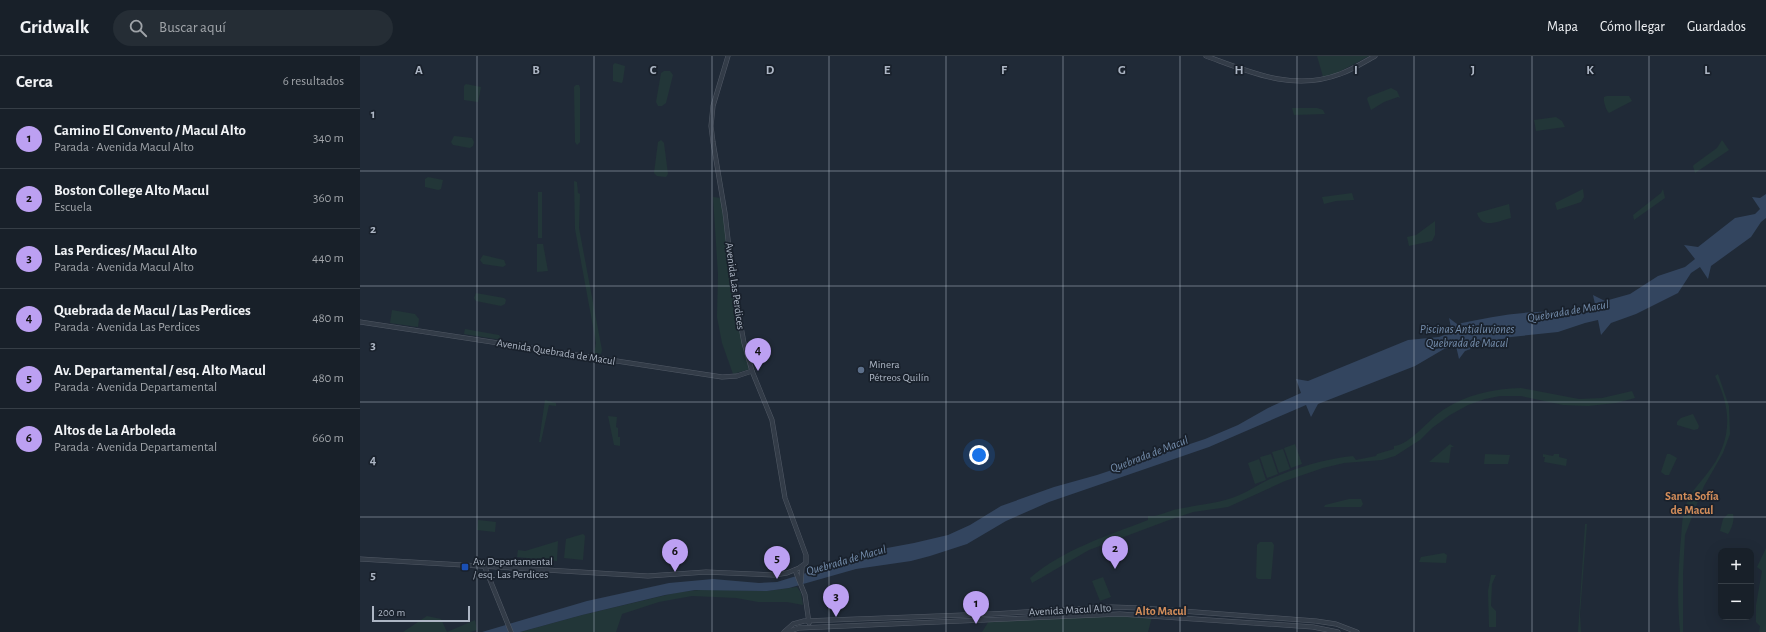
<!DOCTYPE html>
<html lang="es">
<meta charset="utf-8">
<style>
body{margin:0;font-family:"Alegreya Sans",sans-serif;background:#252d35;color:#f1f3f6}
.controls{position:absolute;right:12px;bottom:12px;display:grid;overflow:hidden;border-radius:8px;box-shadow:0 4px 16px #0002}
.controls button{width:36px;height:36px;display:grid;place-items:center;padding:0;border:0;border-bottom:1px solid #363e46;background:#182029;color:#f1f3f6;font:20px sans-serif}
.scale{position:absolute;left:12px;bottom:10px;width:98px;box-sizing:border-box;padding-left:4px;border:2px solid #adb6c4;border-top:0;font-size:11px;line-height:14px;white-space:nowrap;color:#adb6c4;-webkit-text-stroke:3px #19212c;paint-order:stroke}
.you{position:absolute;left:619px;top:399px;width:14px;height:14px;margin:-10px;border:3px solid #fff;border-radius:50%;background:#1a73e8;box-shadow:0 0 0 6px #1a73e833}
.badge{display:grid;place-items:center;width:26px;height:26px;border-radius:50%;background:#bca0f2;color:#111;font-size:13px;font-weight:700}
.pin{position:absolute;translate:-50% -33px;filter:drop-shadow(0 1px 2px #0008)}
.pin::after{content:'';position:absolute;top:21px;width:14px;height:12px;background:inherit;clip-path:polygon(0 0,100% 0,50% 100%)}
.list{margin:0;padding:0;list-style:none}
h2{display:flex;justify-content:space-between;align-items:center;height:52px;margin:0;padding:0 16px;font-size:17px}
h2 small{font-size:13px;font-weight:400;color:#9fa3a8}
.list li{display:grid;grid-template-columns:26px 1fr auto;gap:12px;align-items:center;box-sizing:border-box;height:60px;padding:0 16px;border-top:1px solid #363e46}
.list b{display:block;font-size:15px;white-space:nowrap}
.list p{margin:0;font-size:13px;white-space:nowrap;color:#9fa3a8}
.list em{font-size:13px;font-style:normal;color:#9fa3a8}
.icon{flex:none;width:22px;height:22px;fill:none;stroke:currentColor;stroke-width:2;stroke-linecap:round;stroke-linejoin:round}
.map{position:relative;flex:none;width:1406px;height:576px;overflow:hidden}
header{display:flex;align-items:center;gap:24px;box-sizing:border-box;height:56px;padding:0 20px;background:#182029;border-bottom:1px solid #363e46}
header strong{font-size:19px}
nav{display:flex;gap:22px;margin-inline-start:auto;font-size:14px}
.search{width:280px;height:36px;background:#252d35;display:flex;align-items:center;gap:10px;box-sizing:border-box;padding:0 14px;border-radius:22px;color:#9fa3a8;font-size:15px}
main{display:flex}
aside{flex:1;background:#182029}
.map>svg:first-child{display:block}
</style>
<header>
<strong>Gridwalk</strong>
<div class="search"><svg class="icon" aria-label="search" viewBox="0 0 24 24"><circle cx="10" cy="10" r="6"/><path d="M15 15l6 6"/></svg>Buscar aquí</div>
<nav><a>Mapa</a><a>Cómo llegar</a><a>Guardados</a></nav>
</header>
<main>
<aside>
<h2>Cerca<small>6 resultados</small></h2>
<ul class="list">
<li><span class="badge">1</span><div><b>Camino El Convento / Macul Alto</b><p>Parada · Avenida Macul Alto</p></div><em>340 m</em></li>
<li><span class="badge">2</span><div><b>Boston College Alto Macul</b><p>Escuela</p></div><em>360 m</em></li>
<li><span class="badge">3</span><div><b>Las Perdices/ Macul Alto</b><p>Parada · Avenida Macul Alto</p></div><em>440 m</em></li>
<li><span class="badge">4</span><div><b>Quebrada de Macul / Las Perdices</b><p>Parada · Avenida Las Perdices</p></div><em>480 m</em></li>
<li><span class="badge">5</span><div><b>Av. Departamental / esq. Alto Macul</b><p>Parada · Avenida Departamental</p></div><em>480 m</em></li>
<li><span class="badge">6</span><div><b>Altos de La Arboleda</b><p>Parada · Avenida Departamental</p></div><em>660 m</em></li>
</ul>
</aside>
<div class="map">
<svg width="1406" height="576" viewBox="0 0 1406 576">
<rect width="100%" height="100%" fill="#202a37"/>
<g fill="#223638">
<path d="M957 0H1009L964 24Z"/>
<path d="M255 7 265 10 263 24 262 27 253 25V9Z"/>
<path d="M304 15H310L313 19 306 47 302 50H298L296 46 301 17Z"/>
<path d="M106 28 121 31 118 46 104 44V30Z"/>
<path d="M216 29H219L220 32V86L217 89 215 86 214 31Z"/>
<path d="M1031 32 1037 35 1040 42 1038 41 1024 46 1011 54 1007 43 1008 41Z"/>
<path d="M1247 40H1269L1272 45 1249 57C1246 55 1243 44 1244 41Z"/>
<path d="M932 52H957L963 54 965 58 934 59Z"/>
<path d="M1196 61 1202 65 1205 71 1176 75 1174 64Z"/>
<path d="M94 80 112 82 114 86 113 90 110 92 93 89 91 86Z"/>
<path d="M301 84 304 87 308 118 306 121 297 120 294 117 298 86Z"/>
<path d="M1362 84 1369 94 1335 117 1333 110 1335 108 1357 92Z"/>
<path d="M68 121 83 124 81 133 78 134 65 131V123Z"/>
<path d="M214 125 217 126 218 137 220 138 219 172 242 294 241 298 234 297 236 287 215 173Z"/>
<path d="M1223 133 1224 141 1221 146 1197 154 1195 147Z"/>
<path d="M1303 133 1305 142 1274 164 1273 159 1301 137Z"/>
<rect x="178" y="136" width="4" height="46"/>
<path d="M992 137 994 144 976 145 964 148 962 141Z"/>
<path d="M353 141 361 142 372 228 390 313 373 318 362 287 357 261 358 218Z"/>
<path d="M1149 148 1151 162C1138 165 1122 174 1117 157Z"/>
<path d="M1075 165V179L1072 185 1049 190 1047 181 1056 179Z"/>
<path d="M177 188H183L188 215 177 216Z"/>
<path d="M123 199 144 204 146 209 143 211 123 208 120 204Z"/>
<path d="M116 237 144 242 146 244 145 248 141 250 116 245 114 242Z"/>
<path d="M32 254 55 258 59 263 58 271 30 267Z"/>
<path d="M105 273 139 279 142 284 104 278Z"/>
<path d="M1358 318 1369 350 1370 378 1363 397 1344 430 1325 479 1323 519V576H1320C1317 544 1318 514 1321 482 1322 471 1322 459 1326 449 1330 437 1338 429 1346 419 1372 387 1373 355 1355 320Z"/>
<path d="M1161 332 1219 343 1242 342 1272 335 1275 342 1256 347 1228 350 1203 349 1161 340H1140L1125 343 1108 349 1090 359 1072 372 1060 384 1035 400 1022 404 984 407 963 412 925 425 868 451 833 456 809 464 729 494 672 527 670 522C704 493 747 480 788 464V460C799 461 807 455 818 453 836 449 854 448 872 442 884 438 896 430 908 424 935 412 964 403 993 400L996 404 1016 400 1017 398 1034 393V390C1050 389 1069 363 1083 354 1107 338 1133 333 1161 332Z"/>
<path d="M185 344 196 347V350L189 349 181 386H179Z"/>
<path d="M1333 358 1339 370 1338 373 1334 374 1317 369V366L1321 362Z"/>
<path d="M248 360 257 361 256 371 258 372V381H260V390L254 389Z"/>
<path d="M935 388 942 408 931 412 924 392Z"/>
<path d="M1090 388 1094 391H1091L1089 407 1069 406Z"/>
<path d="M923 393 930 413 919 417 912 396Z"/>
<path d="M911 398 918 418 907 422 900 401Z"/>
<path d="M1125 398 1150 399 1148 408H1124Z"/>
<path d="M1183 398 1193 400 1194 398H1199V401L1207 403 1206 410 1184 406 1185 401H1183Z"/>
<path d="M1307 398H1310L1317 402 1309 419H1305L1301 416Z"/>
<path d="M899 403 906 424 895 428 888 407Z"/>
<path d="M989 443H1001L1003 448 1001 451H964L965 449Z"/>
<path d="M1368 458H1373C1375 464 1371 474 1368 478L1360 475 1363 463Z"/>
<path d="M118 464 136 466 135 476 117 474Z"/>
<path d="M1225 468H1227L1220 558 1221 576H1218Z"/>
<path d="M223 478 225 480 223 504 204 502 206 483Z"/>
<path d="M198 485 197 505 157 501 158 494 165 495Z"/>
<path d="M900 486H912L914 489 911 523H898L896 521 897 489Z"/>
<path d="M1406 492V576H1399L1400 570 1396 566V549L1402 515 1397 511Z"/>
<path d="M1084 497 1087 499 1086 507 1059 506 1061 501Z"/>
<path d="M1131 519H1136L1132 528 1131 550 1136 555V571H1129L1128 535Z"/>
<path d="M743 521 751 541 740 545 732 525Z"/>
<path d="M437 531 441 537 443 549 427 546H398L376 542 332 540 299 546 262 558 256 576H160L222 559 319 536 350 533 407 535Z"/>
<path d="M760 559 792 561 788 576H622L629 565Z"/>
<path d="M67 560 81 563 87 576 115 564 117 574 110 576H43Z"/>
</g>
<path fill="#33455f" d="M1406 138V162L1401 166 1391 181 1351 210 1348 223 1340 211 1331 217 1318 237 1276 258 1251 267 1241 279 1238 264 1225 267 1198 276 1151 281 1130 286 1105 295 1099 303 1096 290 1084 293 1055 310 958 348 951 361 946 349 849 391 689 446 646 465 607 488 570 500 551 505 496 513 429 532 407 535 335 534 305 539 222 559 160 576H122L227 545 309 527 353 523 399 527 417 526 475 508 500 497 554 487 588 479 610 469 641 450 694 431 737 419 845 383 878 369 908 352 941 337 936 323 948 325 1048 284 1079 281 1092 276 1089 262 1097 268C1124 262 1150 257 1177 256 1197 254 1217 257 1236 253L1233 239 1245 245 1270 238 1298 220 1325 211 1335 203 1324 189 1338 191 1375 162 1395 158 1400 153 1392 141 1400 142Z"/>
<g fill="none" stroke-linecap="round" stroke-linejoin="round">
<g stroke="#515965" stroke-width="5">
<g id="tertiary">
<path d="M846 0C890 16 933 36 980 18 992 14 1004 6 1015 0"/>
<path d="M0 266 362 321 377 320 392 315"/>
<path d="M0 503 288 520 346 516 414 519 427 517 439 512 446 507V499L425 442 412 364 392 315 384 287 373 227 365 157 353 86 351 70 353 50 368 0"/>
<path d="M124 509 151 576"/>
<path d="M435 514 445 539 449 567"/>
<path d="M441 526 442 511"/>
<path d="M424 576 433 568 444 565 631 558 751 551 782 552 956 565 976 568 997 576"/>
<path d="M427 576 439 572 760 558 953 571 978 576"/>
</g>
</g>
<use href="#tertiary" stroke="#333c48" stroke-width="4"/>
</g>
<path fill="none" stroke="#adb6c4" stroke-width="1" stroke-opacity="0.55" d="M117 0V576M234 0V576M352 0V576M469 0V576M586 0V576M703 0V576M820 0V576M937 0V576M1054 0V576M1172 0V576M1289 0V576M0 115H1406M0 230H1406M0 346H1406M0 461H1406"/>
<circle fill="#5c6f8a" stroke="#19212c" stroke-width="1.5" cx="501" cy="314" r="4"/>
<rect fill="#1a4fb4" stroke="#19212c" stroke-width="1.5" x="101" y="507" width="8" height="8" rx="2"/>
<g text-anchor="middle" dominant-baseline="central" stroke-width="3.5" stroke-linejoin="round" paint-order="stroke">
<g font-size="11" fill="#adb6c4" stroke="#19212c">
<text transform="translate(375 230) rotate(82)">Avenida Las Perdices</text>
<text transform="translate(196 296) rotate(9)">Avenida Quebrada de Macul</text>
<text transform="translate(710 554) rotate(-3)">Avenida Macul Alto</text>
</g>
<g font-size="11" fill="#adb6c4" stroke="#19212c" text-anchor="start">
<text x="509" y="308">Minera<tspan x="509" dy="13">Pétreos Quilín</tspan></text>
<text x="113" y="505">Av. Departamental<tspan x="113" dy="13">/ esq. Las Perdices</tspan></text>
</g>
<g font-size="12" font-style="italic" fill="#758ead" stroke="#19212c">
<text transform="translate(1208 255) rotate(-10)">Quebrada de Macul</text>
<text x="1107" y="273">Piscinas Antialuviones<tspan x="1107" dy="14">Quebrada de Macul</tspan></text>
<text transform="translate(789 398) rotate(-21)">Quebrada de Macul</text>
<text transform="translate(486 504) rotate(-16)">Quebrada de Macul</text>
</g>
<g font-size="12" font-weight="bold" fill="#d38d5a" stroke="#19212c">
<text x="1332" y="440">Santa Sofía<tspan x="1332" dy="14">de Macul</tspan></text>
<text x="801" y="555">Alto Macul</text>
</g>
</g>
<g font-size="13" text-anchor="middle" font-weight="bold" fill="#adb6c4" stroke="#19212c" stroke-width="3.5" stroke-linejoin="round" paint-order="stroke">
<text x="59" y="18">A</text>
<text x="176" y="18">B</text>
<text x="293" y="18">C</text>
<text x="410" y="18">D</text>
<text x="527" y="18">E</text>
<text x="644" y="18">F</text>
<text x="762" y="18">G</text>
<text x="879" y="18">H</text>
<text x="996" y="18">I</text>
<text x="1113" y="18">J</text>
<text x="1230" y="18">K</text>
<text x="1347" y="18">L</text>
<text x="13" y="62">1</text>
<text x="13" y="177">2</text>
<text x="13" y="293">3</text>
<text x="13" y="408">4</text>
<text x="13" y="523">5</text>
</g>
</svg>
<div class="controls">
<button>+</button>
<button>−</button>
</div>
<div class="scale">200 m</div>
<div class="you"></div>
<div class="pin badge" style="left:616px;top:568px">1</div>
<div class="pin badge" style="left:755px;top:513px">2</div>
<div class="pin badge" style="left:476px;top:561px">3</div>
<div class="pin badge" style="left:398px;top:315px">4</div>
<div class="pin badge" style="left:417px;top:523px">5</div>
<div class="pin badge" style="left:315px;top:516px">6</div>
</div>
</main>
